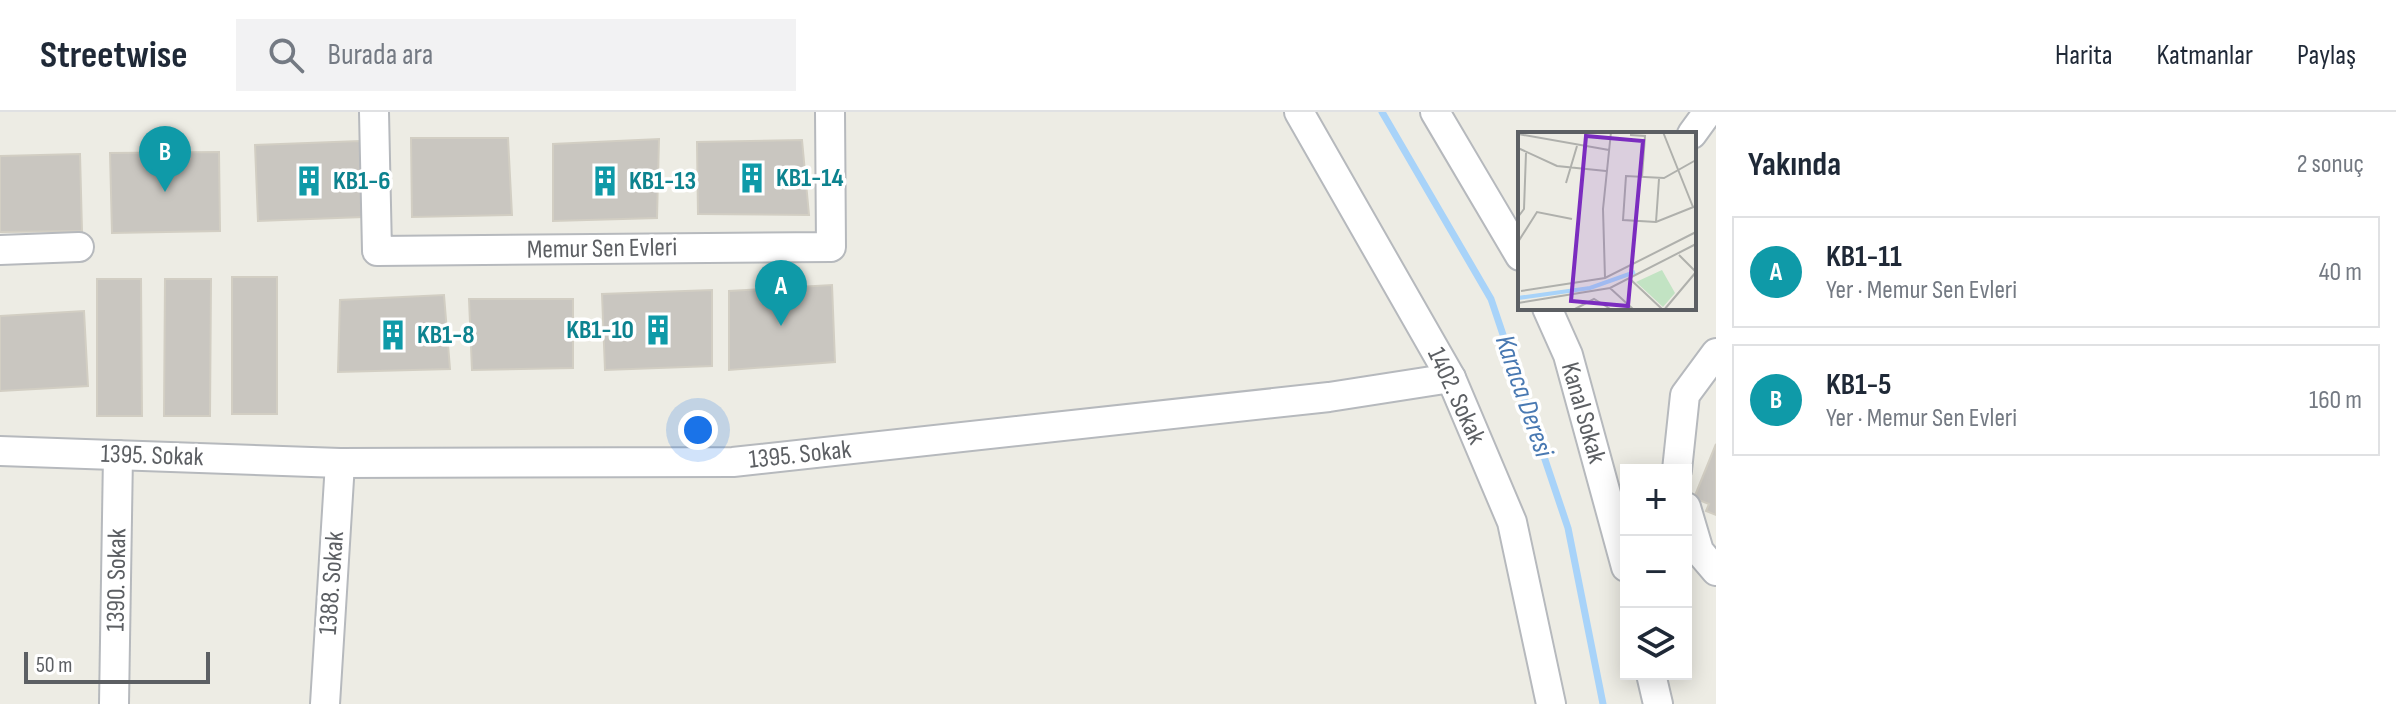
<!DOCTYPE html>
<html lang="tr">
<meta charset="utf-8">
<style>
body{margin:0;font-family:"Sofia Sans Condensed",sans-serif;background:#f2f2f3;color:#1f2937}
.controls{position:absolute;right:24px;bottom:24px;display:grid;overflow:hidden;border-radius:0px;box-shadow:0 4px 20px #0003}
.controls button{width:72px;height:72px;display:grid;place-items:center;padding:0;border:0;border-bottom:2px solid #e0e1e3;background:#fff;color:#1f2937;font:40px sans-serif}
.scale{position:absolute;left:24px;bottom:20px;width:186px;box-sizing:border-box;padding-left:8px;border:4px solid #5c5f63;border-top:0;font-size:22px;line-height:28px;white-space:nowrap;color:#5c5f63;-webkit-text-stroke:6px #fff;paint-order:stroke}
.you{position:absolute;left:698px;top:318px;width:28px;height:28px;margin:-20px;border:6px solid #fff;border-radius:50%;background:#1a73e8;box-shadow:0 0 0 12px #1a73e833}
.badge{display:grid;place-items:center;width:52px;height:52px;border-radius:50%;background:#dd4c3a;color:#fff;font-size:26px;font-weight:700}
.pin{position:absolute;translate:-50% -66px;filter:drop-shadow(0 2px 4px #0008)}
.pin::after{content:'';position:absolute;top:42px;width:28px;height:24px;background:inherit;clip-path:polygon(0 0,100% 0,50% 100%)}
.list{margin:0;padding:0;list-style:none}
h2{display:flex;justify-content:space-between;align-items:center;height:104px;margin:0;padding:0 32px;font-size:34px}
h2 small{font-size:26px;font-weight:400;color:#747a83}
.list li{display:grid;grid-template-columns:52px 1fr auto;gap:24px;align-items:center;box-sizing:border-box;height:112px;margin:0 16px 16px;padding:0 16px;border:2px solid #e0e1e3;border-radius:0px}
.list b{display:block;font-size:30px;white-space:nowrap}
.list p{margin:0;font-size:26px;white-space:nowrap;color:#747a83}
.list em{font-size:26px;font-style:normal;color:#747a83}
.icon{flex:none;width:44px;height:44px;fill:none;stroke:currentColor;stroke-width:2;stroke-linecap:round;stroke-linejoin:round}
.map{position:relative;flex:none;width:1716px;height:592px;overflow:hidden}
header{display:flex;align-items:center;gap:48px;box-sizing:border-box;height:112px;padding:0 40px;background:#fff;border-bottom:2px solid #e0e1e3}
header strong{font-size:38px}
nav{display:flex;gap:44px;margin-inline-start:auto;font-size:28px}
.search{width:560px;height:72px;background:#f2f2f3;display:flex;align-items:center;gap:20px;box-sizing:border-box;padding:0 28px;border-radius:0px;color:#747a83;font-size:30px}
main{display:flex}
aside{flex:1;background:#fff}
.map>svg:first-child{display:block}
</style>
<header>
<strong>Streetwise</strong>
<div class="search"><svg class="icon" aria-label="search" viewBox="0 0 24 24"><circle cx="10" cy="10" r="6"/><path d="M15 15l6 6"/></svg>Burada ara</div>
<nav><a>Harita</a><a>Katmanlar</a><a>Paylaş</a></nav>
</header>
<main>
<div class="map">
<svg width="1716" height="592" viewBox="0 0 1716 592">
<rect width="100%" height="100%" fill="#edece4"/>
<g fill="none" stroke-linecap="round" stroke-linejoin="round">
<path stroke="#a8d3f9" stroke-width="7" d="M1382 0 1491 187 1568 416 1603 592"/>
</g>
<g fill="#c9c6c0" stroke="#d2cec3" stroke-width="2">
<path d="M411 26H508L512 103 412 105Z"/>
<path d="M659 27 657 106 553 109V32Z"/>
<path d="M802 28 809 103 698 102 697 30Z"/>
<path d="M360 29 363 105 258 109 255 33Z"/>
<path d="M219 40 220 119 112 121 110 41Z"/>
<path d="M80 42 82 119 0 120V44Z"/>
<rect x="232" y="165" width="45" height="137"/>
<path d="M97 167H141L142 304H97Z"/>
<path d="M165 167H211L210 304H164Z"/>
<path d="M832 173 835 250 729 258V179Z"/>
<path d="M712 178V254L605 258 602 182Z"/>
<path d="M444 183 450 257 338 260 340 188Z"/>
<path d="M469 187H573V256L472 258Z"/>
<path d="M84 199 88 274 0 279V204Z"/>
<path d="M1716 332V403L1706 399 1709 392 1694 386Z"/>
</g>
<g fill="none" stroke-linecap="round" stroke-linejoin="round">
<g stroke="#b6b9bd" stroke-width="32">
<g id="minor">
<path d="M374 0 377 139 831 135 830 0"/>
<path d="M1299 0 1451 266 1512 410 1551 592"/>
<path d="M1435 0 1520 144"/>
<path d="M1692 22 1708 0"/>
<path d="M0 138 79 135"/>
<path d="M1547 196 1568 243 1626 455"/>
<path d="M0 339 340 351 733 350 1329 285 1451 266"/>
<path d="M1677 358 1685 283 1716 241"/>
<path d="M1686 395 1699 439 1716 459"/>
<path d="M1651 562 1658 592"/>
<path d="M114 592 118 343"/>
<path d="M325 592 340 351"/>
</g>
</g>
<use href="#minor" stroke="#fff" stroke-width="28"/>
</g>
<defs>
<g id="building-bare" transform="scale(2.4)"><path d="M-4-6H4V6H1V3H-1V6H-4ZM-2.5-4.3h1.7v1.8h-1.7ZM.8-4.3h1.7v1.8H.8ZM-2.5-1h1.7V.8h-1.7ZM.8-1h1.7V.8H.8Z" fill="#0f9aa8" stroke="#fff" stroke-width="2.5" paint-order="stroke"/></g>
</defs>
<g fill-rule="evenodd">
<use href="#building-bare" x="752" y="66"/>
<use href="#building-bare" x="309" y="69"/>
<use href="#building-bare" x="605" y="69"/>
<use href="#building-bare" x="658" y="218"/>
<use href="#building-bare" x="393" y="223"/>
</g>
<g text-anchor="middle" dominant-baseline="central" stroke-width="7" stroke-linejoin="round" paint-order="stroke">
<g font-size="26" font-weight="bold" fill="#0d838f" stroke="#fff" text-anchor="start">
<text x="776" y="66">KB1-14</text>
<text x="333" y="69">KB1-6</text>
<text x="629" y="69">KB1-13</text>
<text x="634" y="218" text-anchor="end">KB1-10</text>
<text x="417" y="223">KB1-8</text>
</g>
<g font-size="26" fill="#5c5f63" stroke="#fff">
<text transform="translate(602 137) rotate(-1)">Memur Sen Evleri</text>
<text transform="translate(1456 284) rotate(65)">1402. Sokak</text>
<text transform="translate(1583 301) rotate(74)">Kanal Sokak</text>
<text transform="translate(800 343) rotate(-6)">1395. Sokak</text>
<text transform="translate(152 344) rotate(2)">1395. Sokak</text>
<text transform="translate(117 468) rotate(-89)">1390. Sokak</text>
<text transform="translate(332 471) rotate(-86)">1388. Sokak</text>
</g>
<g font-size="28" font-style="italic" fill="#4979b2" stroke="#fff">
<text transform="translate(1524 284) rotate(71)">Karaca Deresi</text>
</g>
</g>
<g transform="translate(1518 20)">
<rect width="178" height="178" fill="#edece4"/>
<path d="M144 138 157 161 145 175 118 150Z" fill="#c2e3c3"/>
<path fill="none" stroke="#a8d3f9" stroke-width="4" d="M0 166 72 156 117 140"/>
<path fill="none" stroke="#afb0ac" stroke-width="2" d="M145 0 175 75M0 2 91 18M112 3 127 4 124 45M0 16 39 34 88 39M178 28 146 46 108 44 105 88 138 90 178 74M48 51 59 14M0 85 6 77 8 21M138 90 141 47M0 110 19 80 54 87M161 123 178 140M87 146 85 77 93 0M112 147 145 178M92 156 116 178M3 159 87 146 178 100M0 171 92 156 178 112M55 178 76 167 94 178M146 178 178 140"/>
<path fill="#7b2cbf" fill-opacity="0.15" stroke="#7b2cbf" stroke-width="4" d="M68 4 125 9 110 174 53 169Z"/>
<rect width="178" height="178" fill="none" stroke="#5c5f63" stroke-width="4"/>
</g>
</svg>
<div class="controls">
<button>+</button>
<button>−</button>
<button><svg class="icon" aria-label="layers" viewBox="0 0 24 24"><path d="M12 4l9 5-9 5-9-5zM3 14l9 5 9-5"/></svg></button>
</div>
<div class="scale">50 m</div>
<div class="you"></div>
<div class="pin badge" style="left:781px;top:214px;background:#0f9aa8">A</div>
<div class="pin badge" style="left:165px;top:80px;background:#0f9aa8">B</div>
</div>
<aside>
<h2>Yakında<small>2 sonuç</small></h2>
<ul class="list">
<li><span class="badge" style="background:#0f9aa8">A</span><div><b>KB1-11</b><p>Yer · Memur Sen Evleri</p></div><em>40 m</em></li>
<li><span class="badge" style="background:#0f9aa8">B</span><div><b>KB1-5</b><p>Yer · Memur Sen Evleri</p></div><em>160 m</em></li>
</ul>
</aside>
</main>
